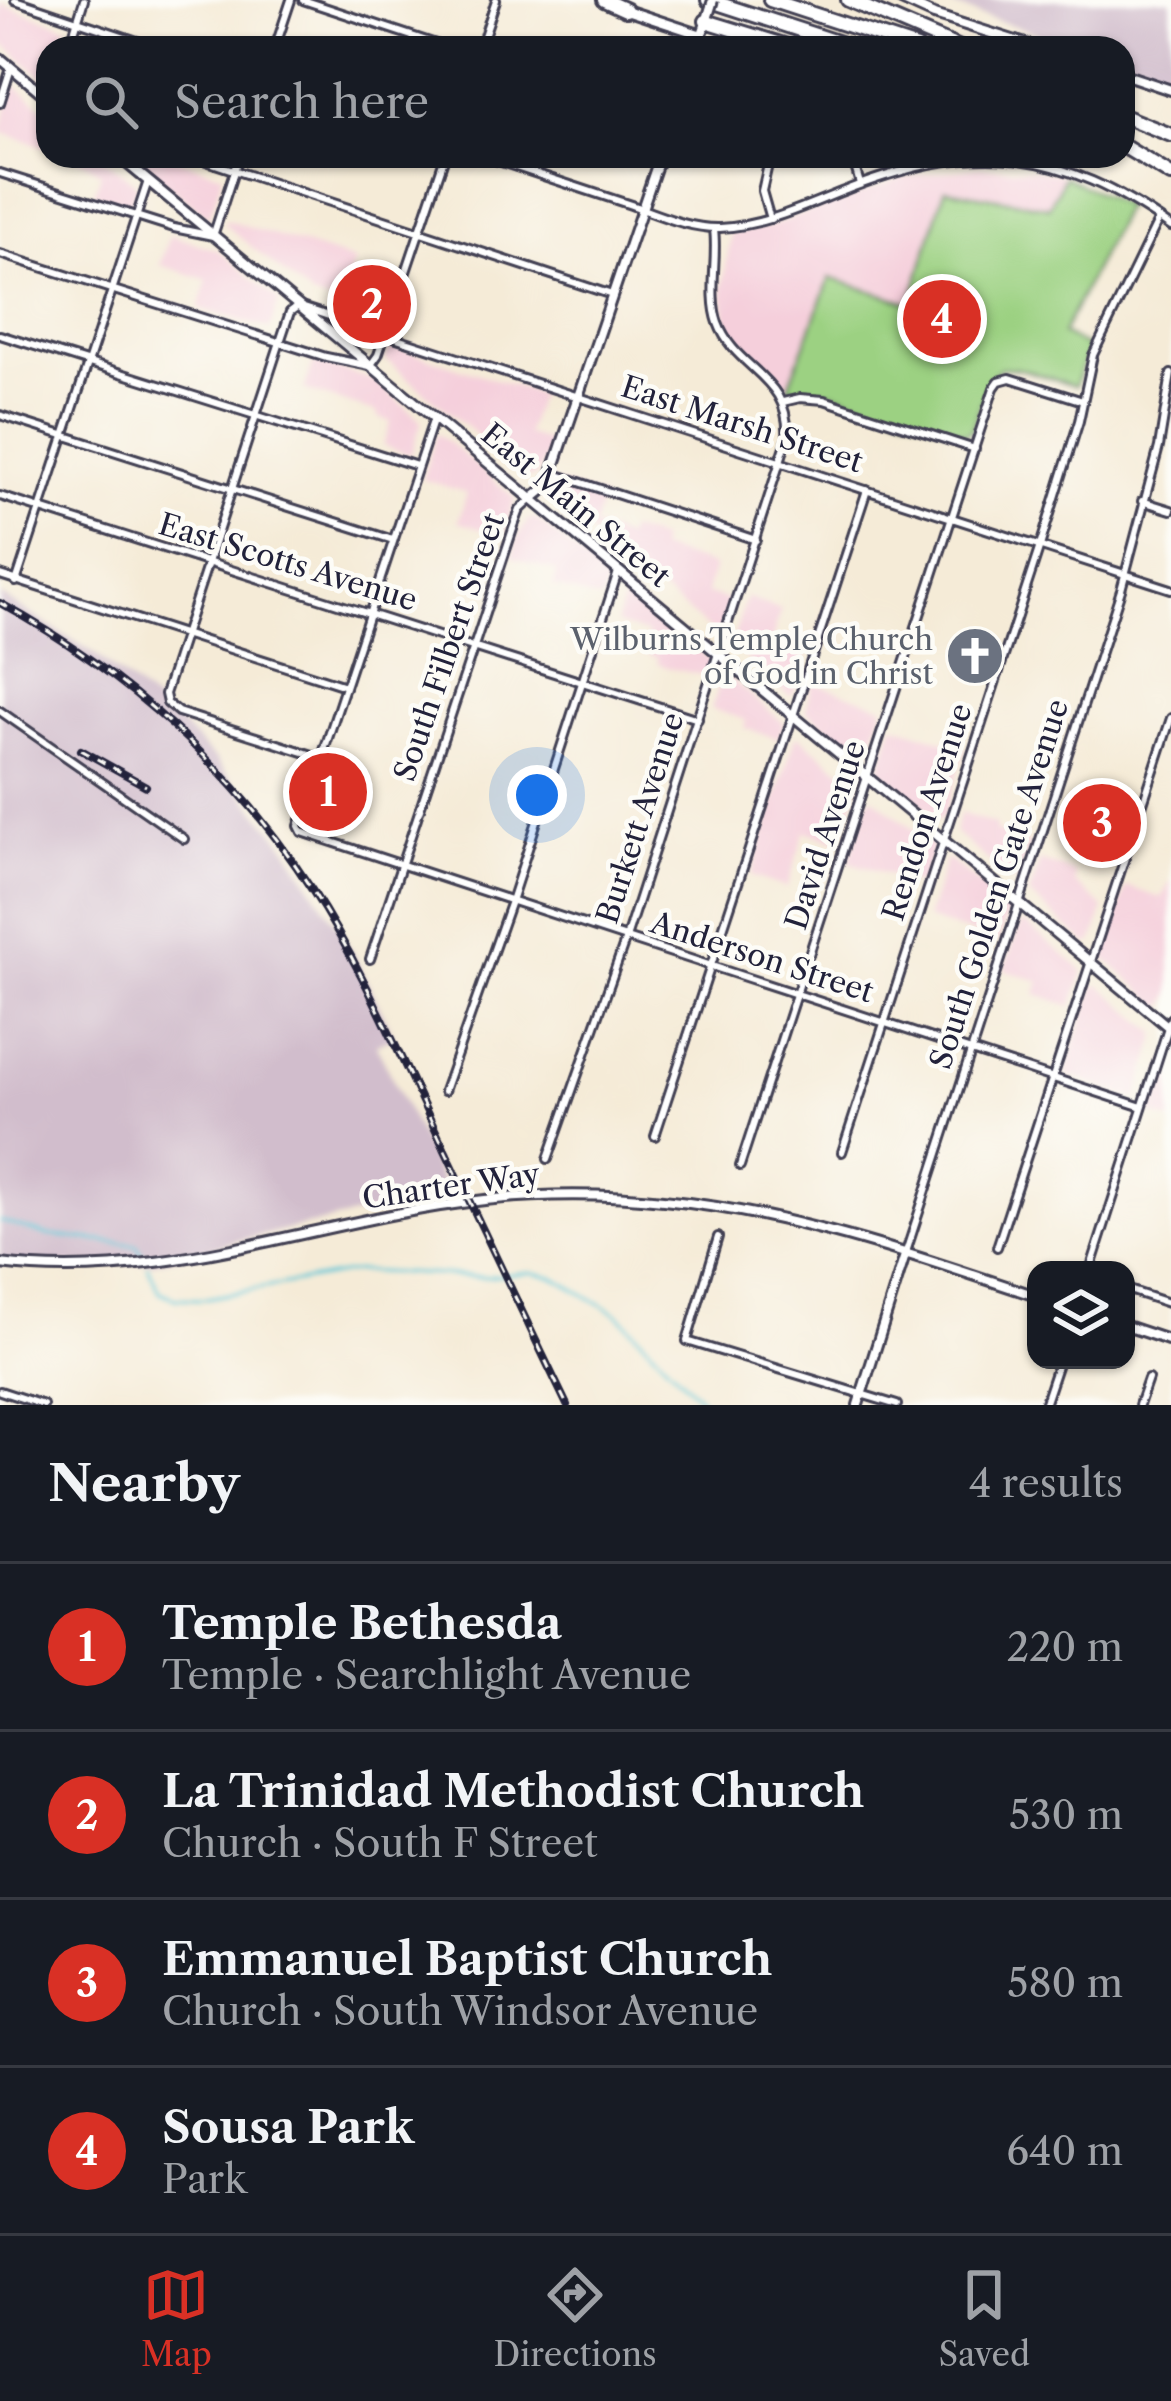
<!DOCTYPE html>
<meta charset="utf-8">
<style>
body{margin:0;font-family:"Libre Caslon Text",serif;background:#242831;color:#f1f3f6}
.controls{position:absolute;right:36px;bottom:36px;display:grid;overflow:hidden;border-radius:24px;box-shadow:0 3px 9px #0004}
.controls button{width:108px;height:108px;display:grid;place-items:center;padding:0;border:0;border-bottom:3px solid #363941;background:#171b24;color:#f1f3f6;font:60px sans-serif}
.you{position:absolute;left:537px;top:795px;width:42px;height:42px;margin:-30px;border:9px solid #fff;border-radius:50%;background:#1a73e8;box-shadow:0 0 0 18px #1a73e833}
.badge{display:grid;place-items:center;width:78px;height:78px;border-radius:50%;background:#d93025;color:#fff;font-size:39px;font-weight:700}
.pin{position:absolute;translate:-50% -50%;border:6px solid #fff;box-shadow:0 3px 12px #0006}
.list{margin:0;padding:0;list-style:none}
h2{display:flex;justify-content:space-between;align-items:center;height:156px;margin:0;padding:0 48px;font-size:51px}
h2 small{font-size:39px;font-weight:400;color:#9ea1a6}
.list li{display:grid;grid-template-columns:78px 1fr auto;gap:36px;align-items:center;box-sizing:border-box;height:168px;padding:0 48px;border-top:3px solid #363941}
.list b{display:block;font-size:45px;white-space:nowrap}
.list p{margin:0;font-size:39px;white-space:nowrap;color:#9ea1a6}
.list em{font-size:39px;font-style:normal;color:#9ea1a6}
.icon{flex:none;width:66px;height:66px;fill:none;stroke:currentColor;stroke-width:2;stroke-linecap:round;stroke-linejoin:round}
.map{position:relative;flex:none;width:1171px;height:1405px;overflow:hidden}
.search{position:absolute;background:#171b24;box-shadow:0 3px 9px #0004;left:36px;right:36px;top:36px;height:132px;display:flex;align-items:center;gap:30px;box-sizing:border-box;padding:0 42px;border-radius:36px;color:#9ea1a6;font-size:45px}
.sheet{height:828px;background:#171b24}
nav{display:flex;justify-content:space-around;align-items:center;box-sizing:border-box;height:168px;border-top:3px solid #363941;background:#171b24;font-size:33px;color:#9ea1a6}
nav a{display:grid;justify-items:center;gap:6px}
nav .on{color:#d93025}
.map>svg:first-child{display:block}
</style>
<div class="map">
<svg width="1171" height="1405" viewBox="0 0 1171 1405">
<rect width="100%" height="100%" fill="#fdfcf7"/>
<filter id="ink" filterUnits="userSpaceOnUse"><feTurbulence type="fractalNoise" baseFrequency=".00833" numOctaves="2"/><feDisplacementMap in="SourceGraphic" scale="24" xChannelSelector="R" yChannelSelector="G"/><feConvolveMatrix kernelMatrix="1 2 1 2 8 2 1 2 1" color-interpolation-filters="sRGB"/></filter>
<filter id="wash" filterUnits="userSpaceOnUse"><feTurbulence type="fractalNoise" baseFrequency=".004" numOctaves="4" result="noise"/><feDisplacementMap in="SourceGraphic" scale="48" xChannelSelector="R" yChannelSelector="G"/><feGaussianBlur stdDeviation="2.7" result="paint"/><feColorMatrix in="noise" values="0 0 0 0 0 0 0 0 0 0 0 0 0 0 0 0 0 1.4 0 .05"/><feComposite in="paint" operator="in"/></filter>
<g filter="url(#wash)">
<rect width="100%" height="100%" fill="#f5ebd7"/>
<g fill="#f5cfdb">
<path d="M0 4 67 26 59 48H48V81L0 41Z"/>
<path d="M14 84 48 112V148L0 132Z"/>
<path d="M75 156H101L137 185 130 205 94 194 101 173Z"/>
<path d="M131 156H167L223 174 209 218Z"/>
<path d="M978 167 1034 169 1064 176 1050 207 911 303 830 279 788 389 740 346 728 326 722 291 731 233 768 227 903 178Z"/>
<path d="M226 220 354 261 345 288 386 302 380 320 312 297 224 224Z"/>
<path d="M170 235 218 250 279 301 270 329 199 308 208 280 160 265Z"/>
<path d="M390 345 539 394 526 434 553 444 536 476 528 478 385 359Z"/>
<path d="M314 362 375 381 422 421 411 455 383 446 391 422 377 417 378 413 304 390Z"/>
<path d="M437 433 515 498 503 536 458 522 467 493 422 479Z"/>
<path d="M556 482 602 497 593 527 625 538 628 530 660 540 658 549 714 566 706 593 730 601 720 633 716 635 550 501Z"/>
<path d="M535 518 608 579 601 601 553 586 557 572 512 557 517 539 528 520Z"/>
<path d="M630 595 711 661 706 676 669 668 657 663 658 658 642 653 648 634 616 624 624 597Z"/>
<path d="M746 598 781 610 771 643 806 656 793 694 789 696 731 645Z"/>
<path d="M726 675 784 723 779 739 744 728 746 720 711 709 722 677Z"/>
<path d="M813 682 884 706 866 760 806 710Z"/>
<path d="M894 724 966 748 943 818 938 819 879 770Z"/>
<path d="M799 736 859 784 840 842 805 831 787 888 751 876 795 738Z"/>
<path d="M874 797 934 847 921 885 849 862 869 799Z"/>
<path d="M960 813 996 825 995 831 1030 844 1018 880 1012 881 954 832Z"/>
<path d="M949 860 1009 909 998 942 926 919 945 861Z"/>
<path d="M1040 861 1076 873 1074 882 1104 908 1093 943 1087 944 1029 895Z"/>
<path d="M1171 881V993L1167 1005 1162 1007 1104 958 1126 886 1161 898Z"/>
<path d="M1025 923 1084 971 1072 1006 1036 994 1040 981 1004 970 1020 925Z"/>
<path d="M1100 985 1158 1034 1137 1099 1065 1074 1094 987Z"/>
<path d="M1171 1048V1121L1148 1113Z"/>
</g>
<g fill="#d1bdcc">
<path d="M932 0H1171V77L1123 61V48H1084Z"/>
<path d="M0 595 91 651 172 716 215 759 289 850 352 950 395 1037 376 1044 448 1196 240 1240 154 1263 0 1265Z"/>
</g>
<path fill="#9cd182" stroke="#5f7a5e" stroke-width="3" d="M1064 176 1125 206 1062 334 1089 348 1075 386C1050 380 1026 366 1000 368L989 380 972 429 966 434 833 392 788 389 830 278 911 303 945 189 1049 207Z"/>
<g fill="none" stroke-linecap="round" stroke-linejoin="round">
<g stroke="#5ec8d8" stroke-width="3">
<path d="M0 1221 46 1235 137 1245 144 1259"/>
<path d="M148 1267 160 1292 175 1298 201 1299 358 1271 485 1277 530 1272 553 1277 618 1314 707 1405"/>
</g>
</g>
</g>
<g filter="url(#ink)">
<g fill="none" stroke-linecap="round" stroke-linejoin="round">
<g stroke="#424052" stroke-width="12">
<g id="minor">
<path d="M15 0 158 48"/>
<path d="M303 0 448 48"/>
<path d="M69 48 84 0"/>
<path d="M275 48 291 0"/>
<path d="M480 48 496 0"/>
<path d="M0 103 11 68"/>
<path d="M191 156 612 295"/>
<path d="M483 156C532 172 582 189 631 205 659 215 690 229 720 228 766 226 809 204 851 188 979 139 1060 149 1171 227"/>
<path d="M852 156 860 184"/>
<path d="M0 173 174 228 213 236 239 156"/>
<path d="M770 219 762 191 770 156"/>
<path d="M0 254 326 357 370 366 378 355 445 156"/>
<path d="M0 335 417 466"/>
<path d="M783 402 800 398 824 400 975 449"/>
<path d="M0 415 393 540"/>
<path d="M434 418 299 826 302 832 1142 1107"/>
<path d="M552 473 756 540"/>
<path d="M0 496 698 719"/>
<path d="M1142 501 1171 510"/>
<path d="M0 575 345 686"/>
<path d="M16 582 148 181"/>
<path d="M0 711 184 839"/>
<path d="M322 758 178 712 167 703 165 694 280 342 290 312 298 306 1171 589"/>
<path d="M370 959 514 526 520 510 532 499"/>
<path d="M444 1091 511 901 618 572"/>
<path d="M655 1136 867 490"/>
<path d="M842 1152 1040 546 1079 421 1093 355 1159 219"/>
<path d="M548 1159 626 938 787 440C792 375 736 372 718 323 708 294 718 259 714 229"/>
<path d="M740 1166 994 388 999 381 1010 378 1083 401"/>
<path d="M718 1237 687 1341 897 1405"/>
<path d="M997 1247 1171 718"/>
<path d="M906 1252 1121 590 1159 447 1171 374"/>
<path d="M1090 1270 1171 1018"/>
<path d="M1126 1289 1171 1304"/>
<path d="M0 1391 43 1405"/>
<path d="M1044 1405 1059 1360"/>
<path d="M1139 1405 1148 1379"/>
</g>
</g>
<g stroke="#424052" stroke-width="14">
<g id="tertiary">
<path d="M901 0 934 15 1038 48"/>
<path d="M626 10 702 35"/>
<path d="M697 48 708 17"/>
<path d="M1123 74 1171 90"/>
<path d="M532 499 543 490 552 473 660 156"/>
<path d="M858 1405 906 1252"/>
</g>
</g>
<g stroke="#424052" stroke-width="14">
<g id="secondary">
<path d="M0 58 48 98"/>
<path d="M118 156 1171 1029"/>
<path d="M0 1264C170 1285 319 1218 485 1200 686 1178 849 1233 1036 1296"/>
<path d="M1126 1326 1171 1341"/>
</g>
</g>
<g stroke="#424052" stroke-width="18">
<g id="motorway">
<path d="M604 0 626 10"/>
<path d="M708 0 855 48"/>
<path d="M770 0 917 48"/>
<path d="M848 0 960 48"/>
<path d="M706 21 794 48"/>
<path d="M1123 116 1171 135"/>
<path d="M1123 146 1171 175"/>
</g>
</g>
<use href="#minor" stroke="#fff" stroke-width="6"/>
<use href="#tertiary" stroke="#fff" stroke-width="8"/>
<use href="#secondary" stroke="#fff" stroke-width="8"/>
<use href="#motorway" stroke="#fff" stroke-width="12"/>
<g stroke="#22223b" stroke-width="8">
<g id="rail">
<path d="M0 603C126 672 235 770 312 890 360 964 395 1046 433 1125 478 1219 522 1312 567 1405"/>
<path d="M81 750 146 786"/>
</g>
</g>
<use href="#rail" stroke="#fdfcf7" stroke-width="3" stroke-dasharray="9" stroke-linecap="butt"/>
<g stroke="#424052" stroke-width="14" stroke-linecap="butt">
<path id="tertiary-bridge" d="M708 16 713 0"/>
</g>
<use href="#tertiary-bridge" stroke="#fff" stroke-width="8"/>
</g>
</g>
<defs>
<g id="church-disc" transform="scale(3)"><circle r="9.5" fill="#6b7280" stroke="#fdfcf7"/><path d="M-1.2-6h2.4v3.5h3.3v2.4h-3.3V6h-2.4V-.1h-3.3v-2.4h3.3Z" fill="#fff"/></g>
</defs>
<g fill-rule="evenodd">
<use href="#church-disc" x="975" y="656"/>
</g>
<g text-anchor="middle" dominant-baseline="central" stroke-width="9" stroke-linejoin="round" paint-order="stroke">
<g font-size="30" fill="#22223b" stroke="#fdfcf7">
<text transform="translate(742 424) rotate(18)">East Marsh Street</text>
<text transform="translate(576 505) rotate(40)">East Main Street</text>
<text transform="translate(288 562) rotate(17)">East Scotts Avenue</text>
<text transform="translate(449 647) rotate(-71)">South Filbert Street</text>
<text transform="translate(927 812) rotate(-72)">Rendon Avenue</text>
<text transform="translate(640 818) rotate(-72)">Burkett Avenue</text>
<text transform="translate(825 835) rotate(-72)">David Avenue</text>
<text transform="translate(999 884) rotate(-72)">South Golden Gate Avenue</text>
<text transform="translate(762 957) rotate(18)">Anderson Street</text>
<text transform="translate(451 1186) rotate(-8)">Charter Way</text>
</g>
<g font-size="30" fill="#5b616d" stroke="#fdfcf7" text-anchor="end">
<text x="933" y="639">Wilburns Temple Church<tspan x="933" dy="34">of God in Christ</tspan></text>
</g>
</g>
</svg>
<div class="controls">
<button><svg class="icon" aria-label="layers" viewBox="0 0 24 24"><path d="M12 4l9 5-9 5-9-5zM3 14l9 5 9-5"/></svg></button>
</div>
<div class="you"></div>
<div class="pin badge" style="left:328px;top:792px">1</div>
<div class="pin badge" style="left:372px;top:304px">2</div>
<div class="pin badge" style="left:1102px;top:823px">3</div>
<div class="pin badge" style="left:942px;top:319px">4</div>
<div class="search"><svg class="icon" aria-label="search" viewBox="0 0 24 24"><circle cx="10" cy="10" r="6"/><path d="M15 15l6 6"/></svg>Search here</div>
</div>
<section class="sheet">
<h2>Nearby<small>4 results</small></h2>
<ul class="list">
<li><span class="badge">1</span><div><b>Temple Bethesda</b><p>Temple · Searchlight Avenue</p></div><em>220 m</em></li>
<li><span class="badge">2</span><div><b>La Trinidad Methodist Church</b><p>Church · South F Street</p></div><em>530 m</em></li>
<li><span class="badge">3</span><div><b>Emmanuel Baptist Church</b><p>Church · South Windsor Avenue</p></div><em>580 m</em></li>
<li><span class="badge">4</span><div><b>Sousa Park</b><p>Park</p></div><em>640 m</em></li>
</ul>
</section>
<nav>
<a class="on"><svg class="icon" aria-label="map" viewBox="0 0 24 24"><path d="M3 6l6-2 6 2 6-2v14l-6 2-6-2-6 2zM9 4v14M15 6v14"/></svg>Map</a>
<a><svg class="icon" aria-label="directions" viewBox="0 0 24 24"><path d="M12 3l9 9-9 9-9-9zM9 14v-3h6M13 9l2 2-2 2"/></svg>Directions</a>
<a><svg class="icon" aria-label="saved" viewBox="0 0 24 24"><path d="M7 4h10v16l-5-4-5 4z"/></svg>Saved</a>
</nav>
